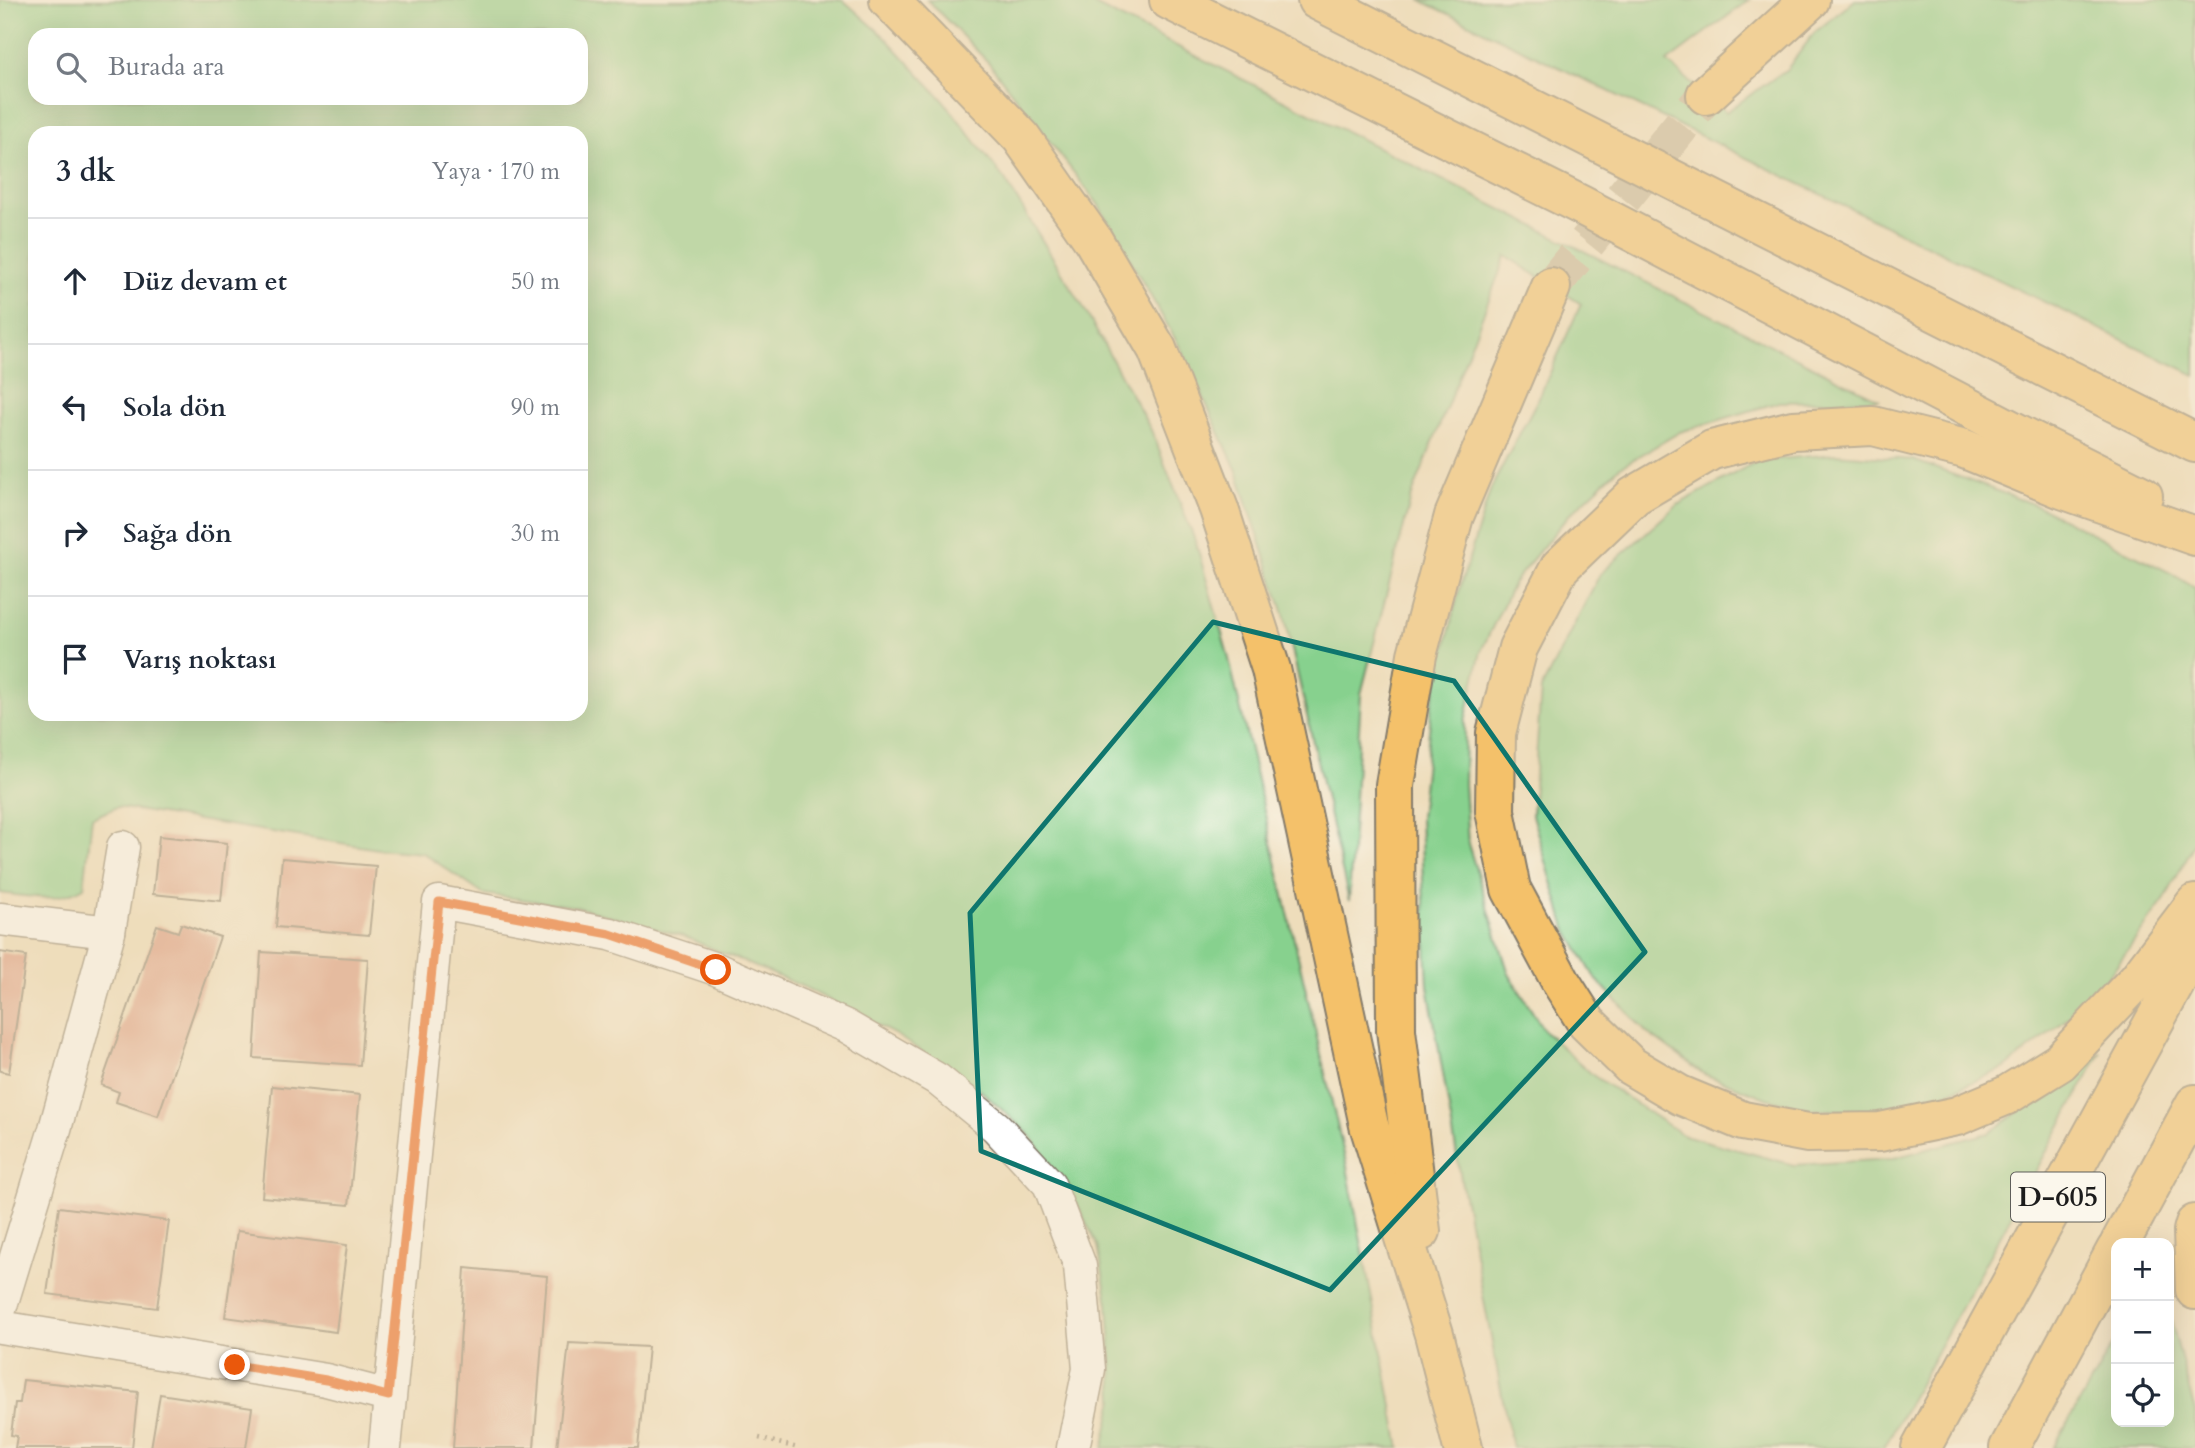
<!DOCTYPE html>
<html lang="tr">
<meta charset="utf-8">
<style>
body{margin:0;font-family:Cardo,serif;background:#f2f2f3;color:#1f2937}
.controls{position:absolute;right:21px;bottom:21px;display:grid;overflow:hidden;border-radius:14px;box-shadow:0 7px 28px #0002}
.controls button{width:63px;height:63px;display:grid;place-items:center;padding:0;border:0;border-bottom:2px solid #e0e1e3;background:#fff;color:#1f2937;font:35px sans-serif}
.stop{position:absolute;width:21px;height:21px;margin:-16px;border:5px solid #ea580c;border-radius:50%;background:#fff}
.stop.end{background:#ea580c;border-color:#fff;box-shadow:0 2px 7px #0008}
.list{margin:0;padding:0;list-style:none}
h2{display:flex;justify-content:space-between;align-items:center;height:91px;margin:0;padding:0 28px;font-size:30px}
h2 small{font-size:23px;font-weight:400;color:#747a83}
.list li{display:grid;grid-template-columns:46px 1fr auto;gap:21px;align-items:center;box-sizing:border-box;height:126px;padding:0 28px;border-top:2px solid #e0e1e3}
.list b{display:block;font-size:26px;white-space:nowrap}
.list em{font-size:23px;font-style:normal;color:#747a83}
.icon{flex:none;width:38px;height:38px;fill:none;stroke:currentColor;stroke-width:2;stroke-linecap:round;stroke-linejoin:round}
.map{position:relative;flex:none;width:2195px;height:1448px;overflow:hidden}
.search{position:absolute;background:#fff;box-shadow:0 7px 28px #0002;left:28px;top:28px;width:560px;height:77px;display:flex;align-items:center;gap:18px;box-sizing:border-box;padding:0 24px;border-radius:21px;color:#747a83;font-size:26px}
.panel{position:absolute;background:#fff;box-shadow:0 7px 28px #0002;left:28px;top:126px;width:560px;height:595px;border-radius:21px}
.map>svg:first-child{display:block}
</style>
<div class="map">
<svg width="2195" height="1448" viewBox="0 0 2195 1448">
<rect width="100%" height="100%" fill="#fbf7ec"/>
<filter id="ink" filterUnits="userSpaceOnUse"><feTurbulence type="fractalNoise" baseFrequency=".0143" numOctaves="2"/><feDisplacementMap in="SourceGraphic" scale="14" xChannelSelector="R" yChannelSelector="G"/><feConvolveMatrix kernelMatrix="1 2 1 2 8 2 1 2 1" color-interpolation-filters="sRGB"/></filter>
<filter id="wash" filterUnits="userSpaceOnUse"><feTurbulence type="fractalNoise" baseFrequency=".00686" numOctaves="4" result="noise"/><feDisplacementMap in="SourceGraphic" scale="28" xChannelSelector="R" yChannelSelector="G"/><feGaussianBlur stdDeviation="1.57" result="paint"/><feColorMatrix in="noise" values="0 0 0 0 0 0 0 0 0 0 0 0 0 0 0 0 0 1.4 0 .05"/><feComposite in="paint" operator="in"/></filter>
<g filter="url(#wash)">
<rect width="100%" height="100%" fill="#edb"/>
<g fill="#87d18e" stroke="#527655" stroke-width="2" fill-rule="evenodd">
<path d="M0 0H843L885 37 943 100 1005 180 1082 305 1151 430 1196 543 1228 655 1347 1167 1400 1448H1103L1114 1399 1108 1304 1098 1246 1076 1203 1031 1136 978 1088 896 1035 806 988 682 936 577 907 483 894 423 853 378 849 117 807 92 818 84 887C58 903 29 897 0 893ZM35 35H581V98H35ZM35 133H581V714H35Z"/>
<path d="M927 0H1085L1880 400 1779 402 1680 432 1619 468 1569 515 1514 582 1481 651 1465 721 1464 785 1468 844 1509 974 1545 1032 1594 1076 1683 1135 1794 1165 1890 1159 1989 1133 2101 1052 1884 1448H1512L1462 1185 1428 986 1420 818 1432 703 1460 587 1491 488 1540 395 1581 304 1506 256 1411 498 1361 694 1349 901 1284 614 1237 471 1181 349 1098 204 989 63Z"/>
<path d="M1420 0H1749L1667 62 1726 112 1787 69 1815 32 1855 0H2195V375Z"/>
<path d="M1836 454 1913 460 2038 506 2171 573 2195 588V842L2165 899 2092 999 2005 1068 1934 1099 1860 1112 1809 1109 1766 1098 1704 1074 1646 1032 1595 978 1566 928 1532 815 1541 689 1600 574 1677 505 1757 461Z"/>
<path d="M2169 1312 2195 1412V1448H2053L2116 1339V1422H2169Z"/>
</g>
<g id="blocks">
<g fill="#da937c">
<path d="M159 836 227 843 221 901 153 894Z"/>
<path d="M282 858 376 866 369 935 276 927Z"/>
<path d="M181 924 220 937 158 1116 116 1102 119 1092 101 1085 157 925 178 932Z"/>
<path d="M0 952 26 956 9 1073 0 1071Z"/>
<path d="M261 952 368 959 360 1065 254 1058Z"/>
<path d="M272 1086 360 1095 349 1205 262 1197Z"/>
<path d="M59 1207 169 1221 157 1308 47 1294Z"/>
<path d="M237 1231 347 1245 336 1332 225 1317Z"/>
<path d="M465 1268 547 1276 534 1448H453Z"/>
<path d="M569 1343 648 1347 638 1448H557Z"/>
<path d="M23 1380 138 1392 132 1448H15L17 1436 11 1435 15 1403H20Z"/>
<path d="M160 1394 252 1408 246 1448H151Z"/>
</g>
</g>
</g>
<g filter="url(#ink)">
<use href="#blocks" fill-opacity="0" stroke="#857c6c" stroke-width="2"/>
<g fill="none" stroke-linecap="round" stroke-linejoin="round">
<path stroke="#c4b69b" stroke-width="38" stroke-dasharray="38 19" stroke-linecap="butt" d="M1551 287 1706 95"/>
<g stroke="#857c6c" stroke-width="35">
<g id="minor">
<path d="M0 919 109 932"/>
<path d="M0 1309 55 1129 109 932 123 847"/>
<path d="M0 1327 326 1380 388 1396"/>
<path d="M385 1448 439 902 610 934 716 969 846 1026 937 1079 996 1127 1049 1184 1080 1266 1089 1369 1073 1448"/>
</g>
</g>
<g stroke="#857c6c" stroke-width="42">
<g id="trunk">
<path d="M2120 1243 2195 1104"/>
<path d="M1921 1448 2195 947"/>
<path d="M2009 1448 2116 1250"/>
</g>
</g>
<g stroke="#857c6c" stroke-width="42">
<g id="motorway">
<path d="M889 0 1021 137 1093 240 1157 349 1219 509 1271 669 1369 1125 1434 1334 1463 1448"/>
<path d="M1169 0 1581 205 2025 437 2143 496"/>
<path d="M1317 0 2195 443"/>
<path d="M1706 95 1810 0"/>
<path d="M2195 536 2062 489 1965 449 1873 426 1793 430 1712 450 1634 496 1560 567 1518 648 1496 733 1495 811 1511 889 1561 982 1587 1023 1631 1066 1680 1095 1743 1121 1808 1133 1880 1132 1957 1116 2007 1095 2060 1062 2138 979 2195 904"/>
<path d="M2195 1224 2193 1231 2195 1290"/>
<path d="M1421 1231 1396 1030 1395 785 1417 655 1454 516 1551 287"/>
</g>
</g>
<path stroke="#857c6c" stroke-width="4.5" stroke-dasharray="2 5" stroke-linecap="butt" d="M759 1438 798 1448"/>
<use href="#minor" stroke="#fff" stroke-width="32"/>
<use href="#trunk" stroke="#f4c16a" stroke-width="38"/>
<use href="#motorway" stroke="#f4c16a" stroke-width="38"/>
</g>
</g>
<g fill="none" stroke-linecap="round" stroke-linejoin="round" filter="url(#ink)">
<path stroke="#ea580c" stroke-width="9" d="M235 1365 326 1380 388 1396 439 902 610 934 716 970"/>
</g>
<path d="M0 0H2195V1448H0ZM1213 622 1454 681 1645 952 1330 1290 981 1151 970 913Z" fill="#edb" fill-opacity=".55" fill-rule="evenodd"/>
<path fill="none" stroke="#0f766e" stroke-width="5" stroke-linejoin="round" d="M1213 622 1454 681 1645 952 1330 1290 981 1151 970 913Z"/>
<g text-anchor="middle" dominant-baseline="central" stroke-width="7" stroke-linejoin="round" paint-order="stroke">
<rect fill="#fbf7ec" stroke="#5f5e5a" stroke-width="2" x="2011" y="1172.5" width="94" height="49" rx="5"/>
<g font-size="28" font-weight="bold" fill="#1c1c1c">
<text x="2058" y="1197">D-605</text>
</g>
</g>
</svg>
<div class="controls">
<button>+</button>
<button>−</button>
<button><svg class="icon" aria-label="locate" viewBox="0 0 24 24"><circle cx="12" cy="12" r="6"/><path d="M12 2v4M12 18v4M2 12h4M18 12h4"/></svg></button>
</div>
<div class="stop" style="left:716px;top:970px"></div>
<div class="stop end" style="left:235px;top:1365px"></div>
<div class="search"><svg class="icon" aria-label="search" viewBox="0 0 24 24"><circle cx="10" cy="10" r="6"/><path d="M15 15l6 6"/></svg>Burada ara</div>
<section class="panel">
<h2>3 dk<small>Yaya · 170 m</small></h2>
<ul class="list">
<li><svg class="icon" aria-label="ahead" viewBox="0 0 24 24"><path d="M12 20V5M6 11l6-6 6 6"/></svg><div><b>Düz devam et</b></div><em>50 m</em></li>
<li><svg class="icon" aria-label="left" viewBox="0 0 24 24"><path d="M17 20v-9H6M10 6l-5 5 5 5"/></svg><div><b>Sola dön</b></div><em>90 m</em></li>
<li><svg class="icon" aria-label="right" viewBox="0 0 24 24"><path d="M7 20v-9h11M14 6l5 5-5 5"/></svg><div><b>Sağa dön</b></div><em>30 m</em></li>
<li><svg class="icon" aria-label="arrive" viewBox="0 0 24 24"><path d="M6 21V4h12l-3 4 3 4H6"/></svg><div><b>Varış noktası</b></div></li>
</ul>
</section>
</div>
